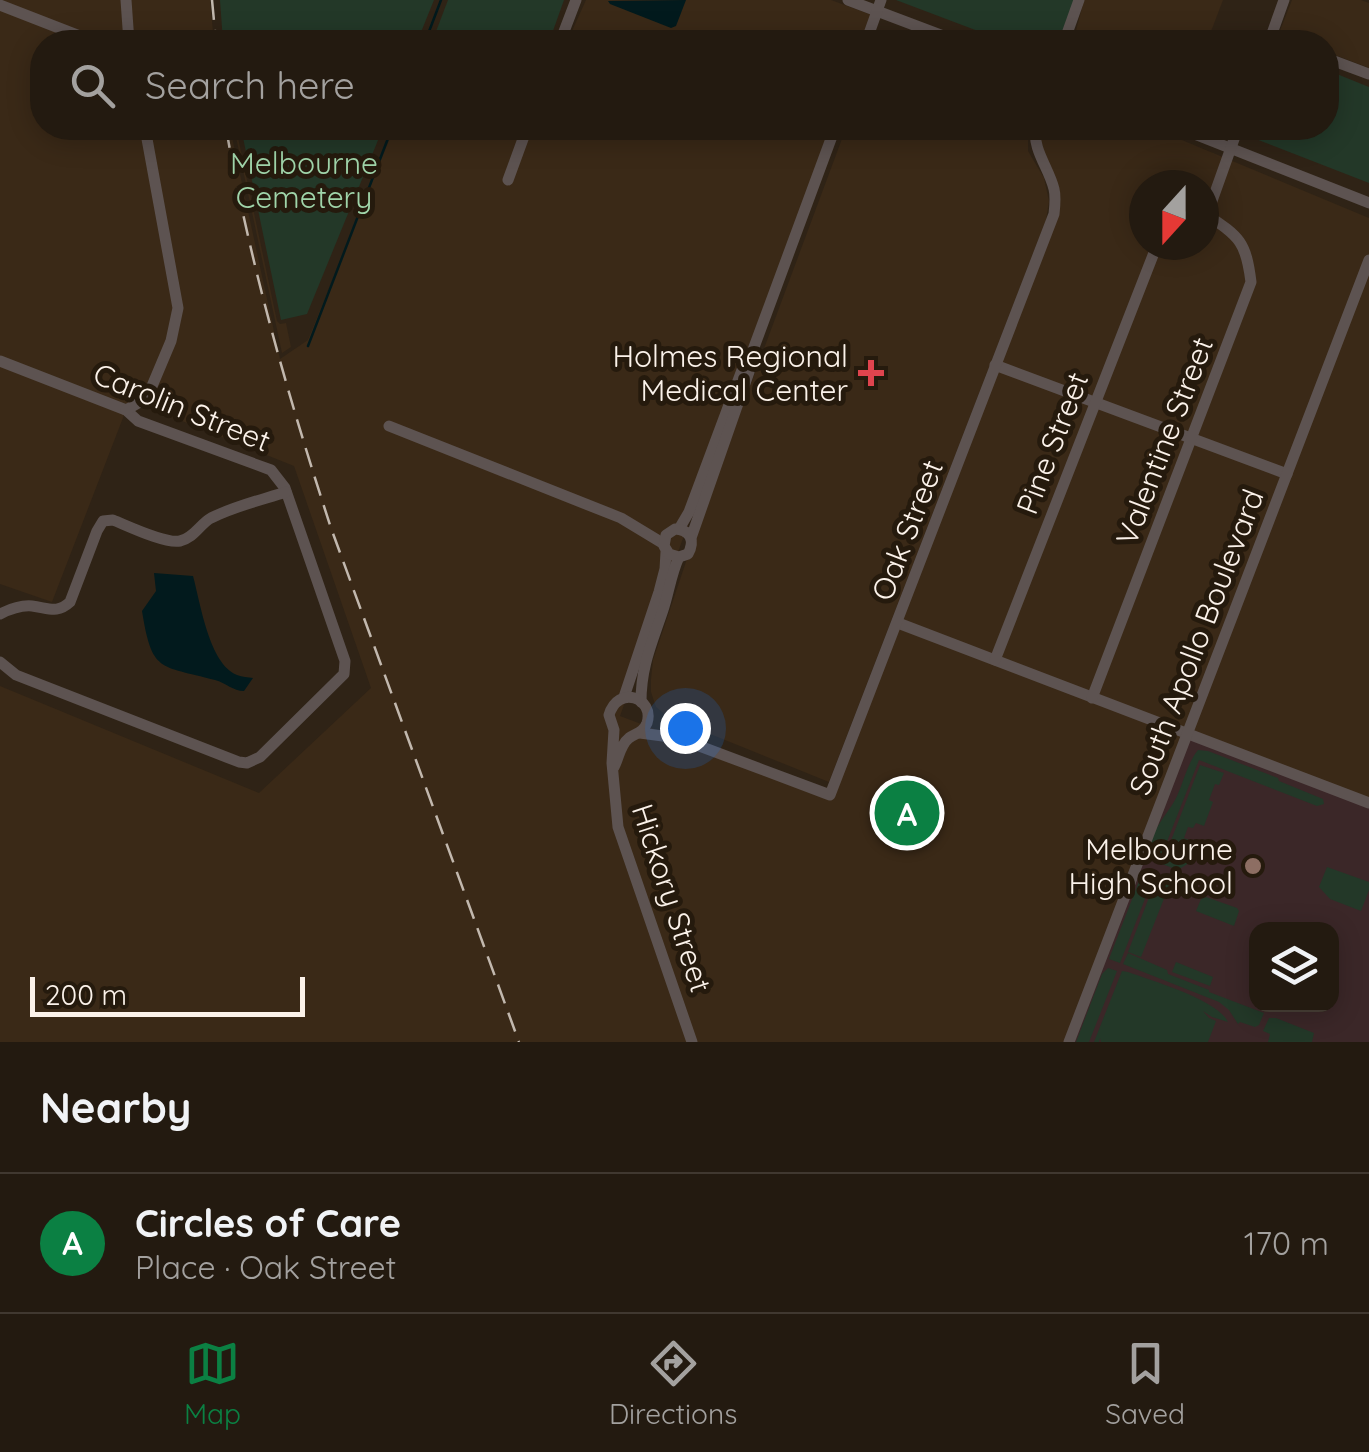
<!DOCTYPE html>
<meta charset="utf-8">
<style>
body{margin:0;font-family:Quicksand,sans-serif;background:#2f271e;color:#f1f3f6}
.controls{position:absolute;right:30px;bottom:30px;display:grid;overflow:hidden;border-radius:20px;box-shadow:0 5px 25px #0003}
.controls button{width:90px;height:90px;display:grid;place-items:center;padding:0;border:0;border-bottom:2px solid #403830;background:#231a10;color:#f1f3f6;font:50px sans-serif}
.compass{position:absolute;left:1129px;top:170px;width:90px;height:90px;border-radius:50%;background:#231a10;box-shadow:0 5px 25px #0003;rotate:201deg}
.scale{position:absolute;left:30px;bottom:25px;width:275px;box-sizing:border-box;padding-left:10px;border:5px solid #fbf2ea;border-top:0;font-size:28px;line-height:35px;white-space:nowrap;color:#fbf2ea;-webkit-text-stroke:8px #251a0d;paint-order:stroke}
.you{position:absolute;left:685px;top:728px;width:35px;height:35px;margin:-25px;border:8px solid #fff;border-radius:50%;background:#1a73e8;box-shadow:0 0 0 15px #1a73e833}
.badge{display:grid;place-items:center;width:65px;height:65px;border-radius:50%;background:#0b8043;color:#fff;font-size:32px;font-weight:700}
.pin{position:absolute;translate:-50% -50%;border:5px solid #fff;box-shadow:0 2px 10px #0006}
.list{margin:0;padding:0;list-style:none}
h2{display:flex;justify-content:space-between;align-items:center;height:130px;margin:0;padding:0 40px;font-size:42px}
h2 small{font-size:32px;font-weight:400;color:#a3a19f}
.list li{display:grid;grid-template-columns:65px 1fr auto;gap:30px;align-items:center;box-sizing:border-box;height:140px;padding:0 40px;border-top:2px solid #403830}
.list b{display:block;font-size:38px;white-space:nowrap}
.list p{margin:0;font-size:32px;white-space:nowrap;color:#a3a19f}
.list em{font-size:32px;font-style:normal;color:#a3a19f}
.icon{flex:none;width:55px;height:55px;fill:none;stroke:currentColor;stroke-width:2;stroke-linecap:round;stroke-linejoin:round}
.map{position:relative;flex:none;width:1369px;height:1042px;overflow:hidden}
.search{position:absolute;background:#231a10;box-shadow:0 5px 25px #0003;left:30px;right:30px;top:30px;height:110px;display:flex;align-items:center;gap:25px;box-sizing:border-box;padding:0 35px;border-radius:40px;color:#a3a19f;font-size:38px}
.sheet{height:270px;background:#231a10}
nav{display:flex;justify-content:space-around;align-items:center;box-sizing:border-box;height:140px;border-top:2px solid #403830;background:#231a10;font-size:28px;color:#a3a19f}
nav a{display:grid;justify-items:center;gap:5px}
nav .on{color:#0b8043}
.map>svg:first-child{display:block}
</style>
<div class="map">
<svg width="1369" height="1042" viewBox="0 0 1369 1042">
<rect width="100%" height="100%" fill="#2f2316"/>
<g fill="#3a2917" fill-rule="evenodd">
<path d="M0 0H210L214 42H42V128H230L280 359 308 340 394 128H488L522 141 528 128H839L682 541 620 716 830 795 1054 214 1036 128H1153L1369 218V803L1069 1042H0V686L259 793 371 688 294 466 160 412 147 398 126 410 52 602 0 584ZM1144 185H1204V245H1144Z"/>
<path d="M586 0H831L880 18 871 42H567Z"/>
<path d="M1084 0H1223L1207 42H1073Z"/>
<path d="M1292 0H1361L1369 3V68L1327 52 1326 42H1303L1279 33Z"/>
<path d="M234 128H236L277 321 280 324 286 323 291 347 282 353Z"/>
<path d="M846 128H1028V151L1044 178 1049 201 1046 220 829 782 668 717 656 707 651 692V679L653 660 698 526Z"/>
</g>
<path fill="#3b2728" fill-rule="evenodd" d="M1187 734 1369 803V1042H1069ZM1256 929H1332V1004H1256Z"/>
<g fill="#233828">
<path d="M220 0H434L417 42H223Z"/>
<path d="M448 0H564L549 42H432Z"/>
<path d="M896 0H1074L1060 42H1007Z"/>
<path d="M1327 70 1369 87V183L1248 136 1251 128H1326Z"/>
<path d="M241 128H383L307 314 281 320Z"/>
<path d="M1198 750 1208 751 1278 778 1279 781 1323 799 1324 804 1317 806 1199 760 1159 862C1154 858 1150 857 1150 849 1150 830 1170 812 1177 796 1184 781 1187 764 1198 750Z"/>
<path d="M1200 765 1224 773 1219 785 1215 784 1209 800 1213 802 1204 826 1196 823 1193 828 1188 827 1184 838 1194 842 1193 845 1187 843 1184 849 1192 853 1189 863 1178 870 1162 864Z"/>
<path d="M1327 867 1369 882V890L1361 911 1330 899 1319 887Z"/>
<path d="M1149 872 1155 873 1120 963 1109 959 1141 876Z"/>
<path d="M1158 874 1174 881 1170 890 1167 891 1141 957 1128 952Z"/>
<path d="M1206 897 1237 908 1239 911 1234 926 1196 911 1201 899Z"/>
<path d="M1128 953 1167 970 1168 974 1209 990V992L1264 1013 1259 1025 1255 1027 1240 1022 1238 1024 1229 1010 1219 1002 1123 964Z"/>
<path d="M1176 962 1213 977 1210 986 1172 972Z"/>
<path d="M1108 968 1117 971 1089 1042H1076L1102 974Z"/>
<path d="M1122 971 1128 972C1153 981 1218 1000 1228 1022L1212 1017 1203 1011 1209 1018 1216 1021 1208 1042H1101L1100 1038 1099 1042H1094Z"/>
<path d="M1269 1018H1276L1314 1033 1312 1042H1268L1270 1034 1263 1031Z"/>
</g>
<g fill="#021a1d">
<path d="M686 0 676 26 671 28 610 4 608 1Z"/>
<path d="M154 573 193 576C200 601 209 664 237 675 242 677 248 677 253 678L244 691C233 691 226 683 215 680 159 665 152 673 142 611L156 591Z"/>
</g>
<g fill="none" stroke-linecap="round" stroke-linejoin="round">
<g stroke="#021a1d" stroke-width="2.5">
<path d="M425 42 441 0"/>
<path d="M308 346 392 128"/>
</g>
<g stroke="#5d5351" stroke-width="11">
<path d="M126 0 129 42"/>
<path d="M848 0 959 42"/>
<path d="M0 5 95 42"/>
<path d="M1271 36 1288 42"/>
<path d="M560 42 576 0"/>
<path d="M866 42 881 0"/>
<path d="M1064 42 1079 0"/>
<path d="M1269 42 1284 0"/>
<path d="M1326 58 1369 74"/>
<path d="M1179 128 1369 203"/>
<path d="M508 180 527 128"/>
<path d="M1207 215 1238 128"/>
<path d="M0 361 126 410 138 421 271 470 285 488 345 661 344 674 260 757 247 763 239 762 16 675 0 662"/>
<path d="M995 365 1287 474"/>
<path d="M126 410 147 398 171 341 178 308 145 128"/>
<path d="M389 426 621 518 664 544"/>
<path d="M679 529 689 512 745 362 750 358 835 128"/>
<path d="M691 538 749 372"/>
<path d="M0 614C10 609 21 605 32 606 49 608 57 614 70 602L97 531 103 521 113 520C128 526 165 544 180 541 194 538 200 524 211 518 235 506 261 500 286 492"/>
<path d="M898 623 1369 803"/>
<path d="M995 660 1157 245"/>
<path d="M624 697 659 592 665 569 666 552"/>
<path d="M1092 698 1251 282C1246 242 1240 237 1207 215"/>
<path d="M641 702C641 666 652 643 663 610 669 592 671 574 679 557L688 554C695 541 691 530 675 529L666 535 664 546 669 554 679 557"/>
<path d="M640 733 678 738 830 795 1054 214C1055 205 1056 197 1054 189 1049 168 1032 149 1036 128"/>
<path d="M614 767C619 758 620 745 629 738 636 733 643 733 647 723 655 698 618 684 609 715L614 730 612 763 618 827 692 1042"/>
<path d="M1069 1042 1369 260"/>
</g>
<g stroke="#c2b8ae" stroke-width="2.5" stroke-dasharray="20 10" stroke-linecap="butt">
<path d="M212 0 216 42"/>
<path d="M226 128C250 264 288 396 331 528L519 1042"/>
</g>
</g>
<path fill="#e0444e" stroke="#251a0d" stroke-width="4" d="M866 358h10v10h10v10h-10v10h-10v-10h-10v-10h10z"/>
<circle fill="#8d6e63" stroke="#251a0d" stroke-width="4" cx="1253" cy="866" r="10"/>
<g text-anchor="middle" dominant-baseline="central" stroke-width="10" stroke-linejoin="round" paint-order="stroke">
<g font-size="30" fill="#a0d5aa" stroke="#251a0d">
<text x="304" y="163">Melbourne<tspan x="304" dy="34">Cemetery</tspan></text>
</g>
<g font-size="30" fill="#fbf2ea" stroke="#251a0d" text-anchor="end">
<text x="848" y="356">Holmes Regional<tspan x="848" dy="34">Medical Center</tspan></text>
<text x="1233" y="849">Melbourne<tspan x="1233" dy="34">High School</tspan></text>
</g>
<g font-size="30" fill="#fbf2ea" stroke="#251a0d">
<text transform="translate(182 407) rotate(22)">Carolin Street</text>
<text transform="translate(1164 441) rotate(-69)">Valentine Street</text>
<text transform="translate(1052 443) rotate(-69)">Pine Street</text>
<text transform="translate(907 530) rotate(-69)">Oak Street</text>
<text transform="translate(1196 642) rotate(-69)">South Apollo Boulevard</text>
<text transform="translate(672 898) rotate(72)">Hickory Street</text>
</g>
</g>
</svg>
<div class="controls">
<button><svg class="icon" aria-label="layers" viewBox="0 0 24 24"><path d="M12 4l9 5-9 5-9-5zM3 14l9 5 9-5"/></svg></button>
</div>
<svg class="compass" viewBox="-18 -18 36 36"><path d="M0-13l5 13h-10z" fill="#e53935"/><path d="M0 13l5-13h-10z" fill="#a3a19f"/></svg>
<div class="scale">200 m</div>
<div class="you"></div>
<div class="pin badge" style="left:907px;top:813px">A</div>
<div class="search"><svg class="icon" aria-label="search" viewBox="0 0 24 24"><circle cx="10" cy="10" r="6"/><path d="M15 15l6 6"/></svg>Search here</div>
</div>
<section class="sheet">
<h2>Nearby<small></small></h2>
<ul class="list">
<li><span class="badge">A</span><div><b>Circles of Care</b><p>Place · Oak Street</p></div><em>170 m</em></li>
</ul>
</section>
<nav>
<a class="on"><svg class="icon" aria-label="map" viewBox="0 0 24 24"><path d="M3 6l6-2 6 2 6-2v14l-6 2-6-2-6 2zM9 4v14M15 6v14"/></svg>Map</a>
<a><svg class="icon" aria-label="directions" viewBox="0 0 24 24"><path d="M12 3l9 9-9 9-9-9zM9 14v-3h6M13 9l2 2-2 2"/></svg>Directions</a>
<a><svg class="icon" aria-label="saved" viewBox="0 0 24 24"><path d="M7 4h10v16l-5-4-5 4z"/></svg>Saved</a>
</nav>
